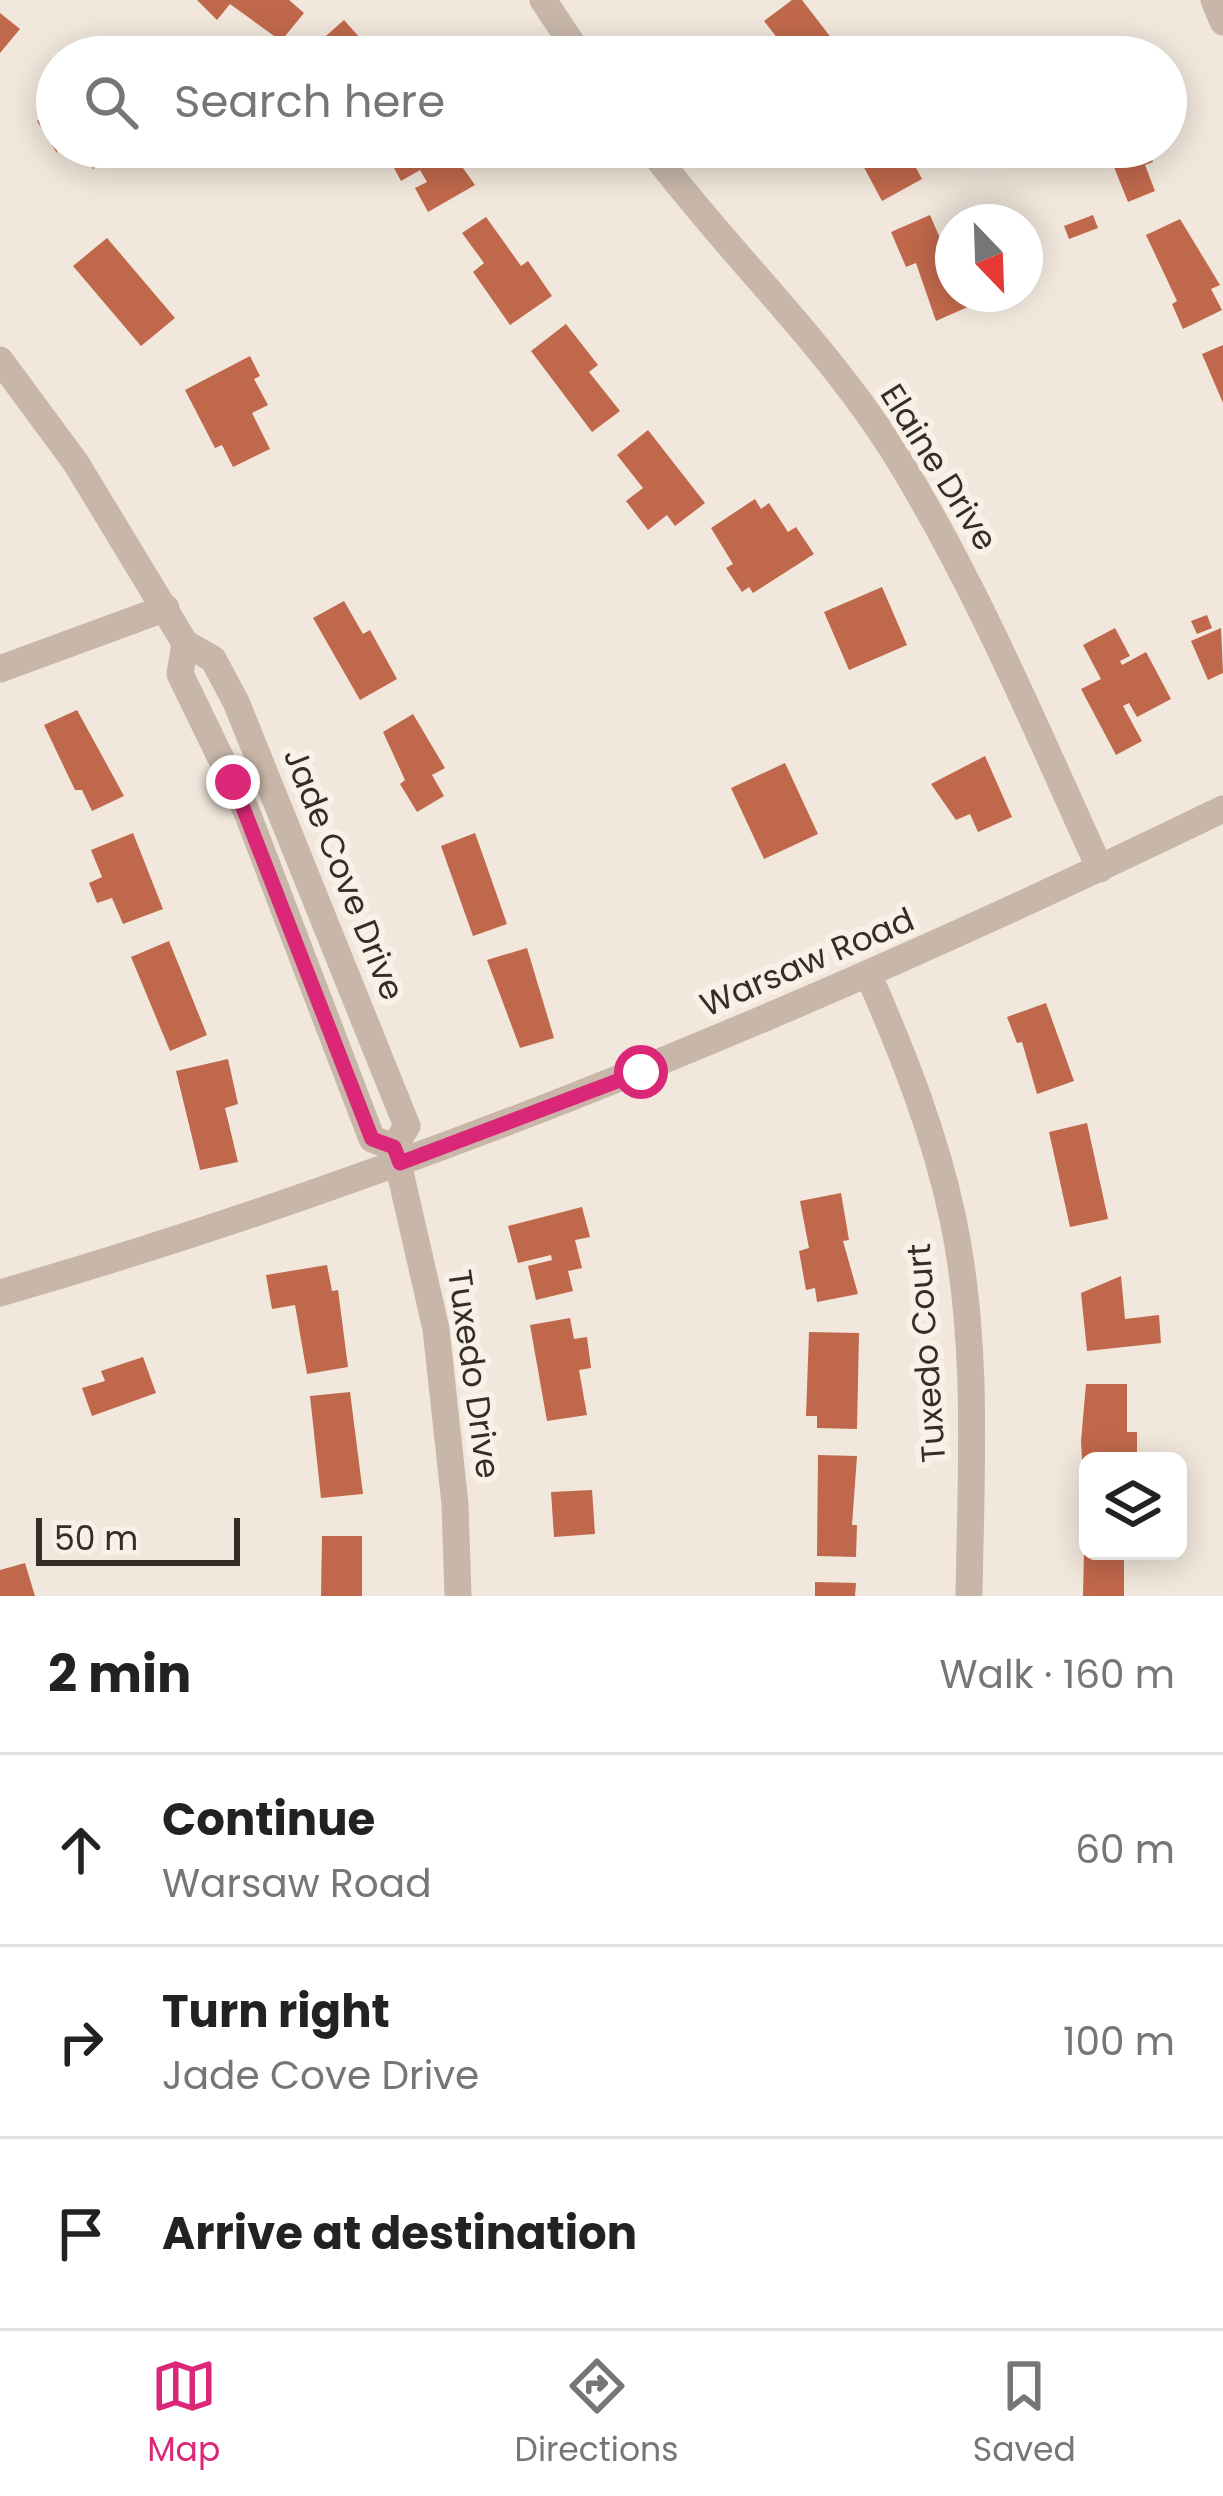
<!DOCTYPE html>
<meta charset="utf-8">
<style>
body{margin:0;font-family:Poppins,sans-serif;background:#f6f6f6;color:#222}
.controls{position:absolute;right:36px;bottom:36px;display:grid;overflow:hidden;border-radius:18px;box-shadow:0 6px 30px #0003}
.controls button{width:108px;height:108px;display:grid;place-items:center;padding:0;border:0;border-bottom:3px solid #e0e0e0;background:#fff;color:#222;font:60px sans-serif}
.compass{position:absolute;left:935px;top:204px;width:108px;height:108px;border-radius:50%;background:#fff;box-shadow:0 6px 30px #0003;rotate:157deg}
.scale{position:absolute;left:36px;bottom:30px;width:204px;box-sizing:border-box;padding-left:12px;border:6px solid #362d28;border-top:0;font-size:33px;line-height:42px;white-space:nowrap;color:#362d28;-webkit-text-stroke:9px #f9f1e8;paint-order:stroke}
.stop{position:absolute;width:36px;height:36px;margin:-27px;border:9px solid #db2777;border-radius:50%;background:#fff}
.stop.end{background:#db2777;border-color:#fff;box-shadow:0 3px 12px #0008}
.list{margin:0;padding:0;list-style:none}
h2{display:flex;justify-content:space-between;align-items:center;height:156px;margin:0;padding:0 48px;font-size:51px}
h2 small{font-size:39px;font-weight:400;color:#767676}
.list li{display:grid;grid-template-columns:78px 1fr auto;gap:36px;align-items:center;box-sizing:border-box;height:192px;padding:0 48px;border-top:3px solid #e0e0e0}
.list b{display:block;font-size:45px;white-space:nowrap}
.list p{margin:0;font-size:39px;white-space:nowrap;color:#767676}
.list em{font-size:39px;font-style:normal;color:#767676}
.icon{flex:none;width:66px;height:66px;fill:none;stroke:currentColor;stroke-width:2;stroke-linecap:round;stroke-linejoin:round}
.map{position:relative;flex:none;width:1223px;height:1596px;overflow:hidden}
.search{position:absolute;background:#fff;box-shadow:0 6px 30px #0003;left:36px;right:36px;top:36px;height:132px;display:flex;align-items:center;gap:30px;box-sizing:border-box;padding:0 42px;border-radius:66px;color:#767676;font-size:45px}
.sheet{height:732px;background:#fff}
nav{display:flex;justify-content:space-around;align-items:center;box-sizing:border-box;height:168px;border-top:3px solid #e0e0e0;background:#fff;font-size:33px;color:#767676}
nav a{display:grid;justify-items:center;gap:6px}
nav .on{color:#db2777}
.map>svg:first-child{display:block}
</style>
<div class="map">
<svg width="1223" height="1596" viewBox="0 0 1223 1596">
<rect width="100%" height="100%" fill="#f1e7dc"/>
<g fill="#c0684b">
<path d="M197 0H289L304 13 281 41 230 4 217 20Z"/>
<path d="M792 0H802L846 57H798L790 46 786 49 764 21Z"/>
<path d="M0 13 20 29 0 53Z"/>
<path d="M344 20 377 57H302Z"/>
<path d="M57 108V153L37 121Z"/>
<path d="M79 147H129L93 169Z"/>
<path d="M398 147H448L475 185 428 212 415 188 427 182 420 170 401 181 386 153Z"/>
<path d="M853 147H905L922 179 882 201Z"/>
<path d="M1106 147H1147L1153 162 1145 165 1155 191 1128 202Z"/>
<path d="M930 215 953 268V294H964L970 306 936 321 916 263 906 267 891 232Z"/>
<path d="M1093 215 1098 228 1069 239 1064 226Z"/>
<path d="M486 217 521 266 528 261 552 296 510 325 473 272 484 263 462 233Z"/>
<path d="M1180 219 1220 285 1211 289 1222 310 1183 329 1172 304 1177 301 1146 235Z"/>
<path d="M107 238 175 318 141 346 73 266Z"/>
<path d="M566 324 598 365 589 372 620 411 592 432 531 351Z"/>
<path d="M1223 345V403L1202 354Z"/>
<path d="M250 356 260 376 254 379 268 405 252 413 270 449 233 467 222 445 215 448 185 390Z"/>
<path d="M648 430 705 503 675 526 667 515 648 530 626 501 643 488 617 455Z"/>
<path d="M755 499 761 509 769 503 788 532 796 527 814 554 753 593 749 587 742 592 726 568 733 564 711 528Z"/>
<path d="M882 587 907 645 849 670 824 612Z"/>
<path d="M344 601 363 634 370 630 397 679 360 700 313 618Z"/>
<path d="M1207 615 1212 628 1197 634 1191 621Z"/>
<path d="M1115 628 1130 656 1120 661 1122 665 1146 652 1171 699 1137 717 1129 703 1123 706 1142 741 1116 755 1081 689 1101 679 1083 645Z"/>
<path d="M1221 628 1223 673 1208 680 1191 641Z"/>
<path d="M77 710 124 796 92 811 82 790H75L44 725Z"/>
<path d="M413 714 445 768 432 775 444 796 417 812 400 784 405 780 383 732Z"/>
<path d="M985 756 1012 817 978 832 970 814 956 820 931 784Z"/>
<path d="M785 763 818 834 764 859 731 788Z"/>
<path d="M133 833 163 909 123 924 112 898 97 903 89 883 102 877 91 850Z"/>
<path d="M475 833 507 924 473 936 441 846Z"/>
<path d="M169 941 207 1035 170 1051 131 957Z"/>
<path d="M527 948 554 1038 520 1048 487 960Z"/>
<path d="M1046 1003 1074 1081 1037 1094 1022 1042 1017 1043 1007 1017Z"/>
<path d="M228 1059 238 1104 225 1108 238 1162 200 1170 176 1071Z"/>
<path d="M1087 1123 1108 1219 1070 1227 1049 1132Z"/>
<path d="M841 1193 849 1240 843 1241 858 1294 817 1302 815 1288 806 1290 799 1251 809 1248 800 1201Z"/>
<path d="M582 1207 590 1237 575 1240 582 1268 568 1271 573 1291 536 1300 528 1266 552 1260 551 1255 518 1263 508 1226Z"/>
<path d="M327 1265 332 1291 338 1290 348 1367 307 1374 295 1305 272 1309 266 1275Z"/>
<path d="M1121 1276 1125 1319 1159 1315 1161 1343 1087 1351 1081 1293Z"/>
<path d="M570 1318 574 1339 587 1337 591 1368 579 1370 587 1415 547 1421 530 1325Z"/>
<path d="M809 1332 859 1333 857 1429 817 1428V1416H806Z"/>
<path d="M143 1357 156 1393 92 1416 82 1388 105 1381 101 1371Z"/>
<path d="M1086 1384H1127V1432H1137V1457L1088 1461V1478H1083L1081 1441Z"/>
<path d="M350 1392 363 1494 321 1498 310 1396Z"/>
<path d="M818 1455 857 1456 852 1525H857L856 1557 817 1556Z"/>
<path d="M592 1490 595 1534 554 1537 551 1492Z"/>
<path d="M322 1536H362V1596H321Z"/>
<path d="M1084 1551H1124V1596H1083Z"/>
<path d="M25 1563 35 1596H0V1570Z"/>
<path d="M815 1582 856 1583 855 1596H815Z"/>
</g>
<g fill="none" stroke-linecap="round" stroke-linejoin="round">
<g stroke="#c8b7a9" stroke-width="27">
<path d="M543 0 581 57"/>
<path d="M1214 0 1223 22"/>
<path d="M649 147C729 254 829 346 899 460 978 589 1037 731 1100 869"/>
<path d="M0 360 76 463 185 643 213 659 236 702 407 1126 394 1147"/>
<path d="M185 643 180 674 246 810 372 1139 394 1147"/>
<path d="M0 669 166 608"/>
<path d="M869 976C904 1056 935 1134 953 1219 979 1343 971 1471 969 1596"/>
<path d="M395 1150 436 1329 455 1504 458 1596"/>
<path d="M0 1293C423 1171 827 1001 1223 809"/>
</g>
</g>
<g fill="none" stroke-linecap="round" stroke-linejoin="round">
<path stroke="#db2777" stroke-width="15" d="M233 782 372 1139 394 1147 400 1163 641 1072"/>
</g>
<g text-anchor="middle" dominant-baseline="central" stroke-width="12" stroke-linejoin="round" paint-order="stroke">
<g font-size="33" fill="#362d28" stroke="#f9f1e8">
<text transform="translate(939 467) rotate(58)">Elaine Drive</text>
<text transform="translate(344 874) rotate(68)">Jade Cove Drive</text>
<text transform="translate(807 962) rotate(-23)">Warsaw Road</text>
<text transform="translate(926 1353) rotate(-94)">Tuxedo Court</text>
<text transform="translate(474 1374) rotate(82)">Tuxedo Drive</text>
</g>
</g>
</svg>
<div class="controls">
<button><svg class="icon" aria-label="layers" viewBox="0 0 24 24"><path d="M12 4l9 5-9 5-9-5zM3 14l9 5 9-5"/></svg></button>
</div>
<svg class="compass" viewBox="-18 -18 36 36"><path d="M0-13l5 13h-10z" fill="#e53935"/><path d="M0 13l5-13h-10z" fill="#767676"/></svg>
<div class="scale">50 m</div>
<div class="stop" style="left:641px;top:1072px"></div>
<div class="stop end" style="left:233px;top:782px"></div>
<div class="search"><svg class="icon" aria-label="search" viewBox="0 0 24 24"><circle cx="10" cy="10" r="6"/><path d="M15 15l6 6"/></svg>Search here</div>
</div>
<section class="sheet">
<h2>2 min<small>Walk · 160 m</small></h2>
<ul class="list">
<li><svg class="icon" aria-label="ahead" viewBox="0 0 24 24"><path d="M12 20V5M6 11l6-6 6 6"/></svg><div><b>Continue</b><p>Warsaw Road</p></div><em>60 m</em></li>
<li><svg class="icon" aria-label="right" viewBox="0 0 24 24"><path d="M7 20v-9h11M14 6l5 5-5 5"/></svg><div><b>Turn right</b><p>Jade Cove Drive</p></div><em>100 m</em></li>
<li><svg class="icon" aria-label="arrive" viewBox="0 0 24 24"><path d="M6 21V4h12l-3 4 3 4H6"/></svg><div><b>Arrive at destination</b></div></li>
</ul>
</section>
<nav>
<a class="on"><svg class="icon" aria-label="map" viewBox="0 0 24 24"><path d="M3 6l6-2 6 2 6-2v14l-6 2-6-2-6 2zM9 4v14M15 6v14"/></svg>Map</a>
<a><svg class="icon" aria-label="directions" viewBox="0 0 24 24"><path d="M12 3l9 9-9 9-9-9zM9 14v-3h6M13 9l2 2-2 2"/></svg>Directions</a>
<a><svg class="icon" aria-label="saved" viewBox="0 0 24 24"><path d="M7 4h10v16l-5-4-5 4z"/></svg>Saved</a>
</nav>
